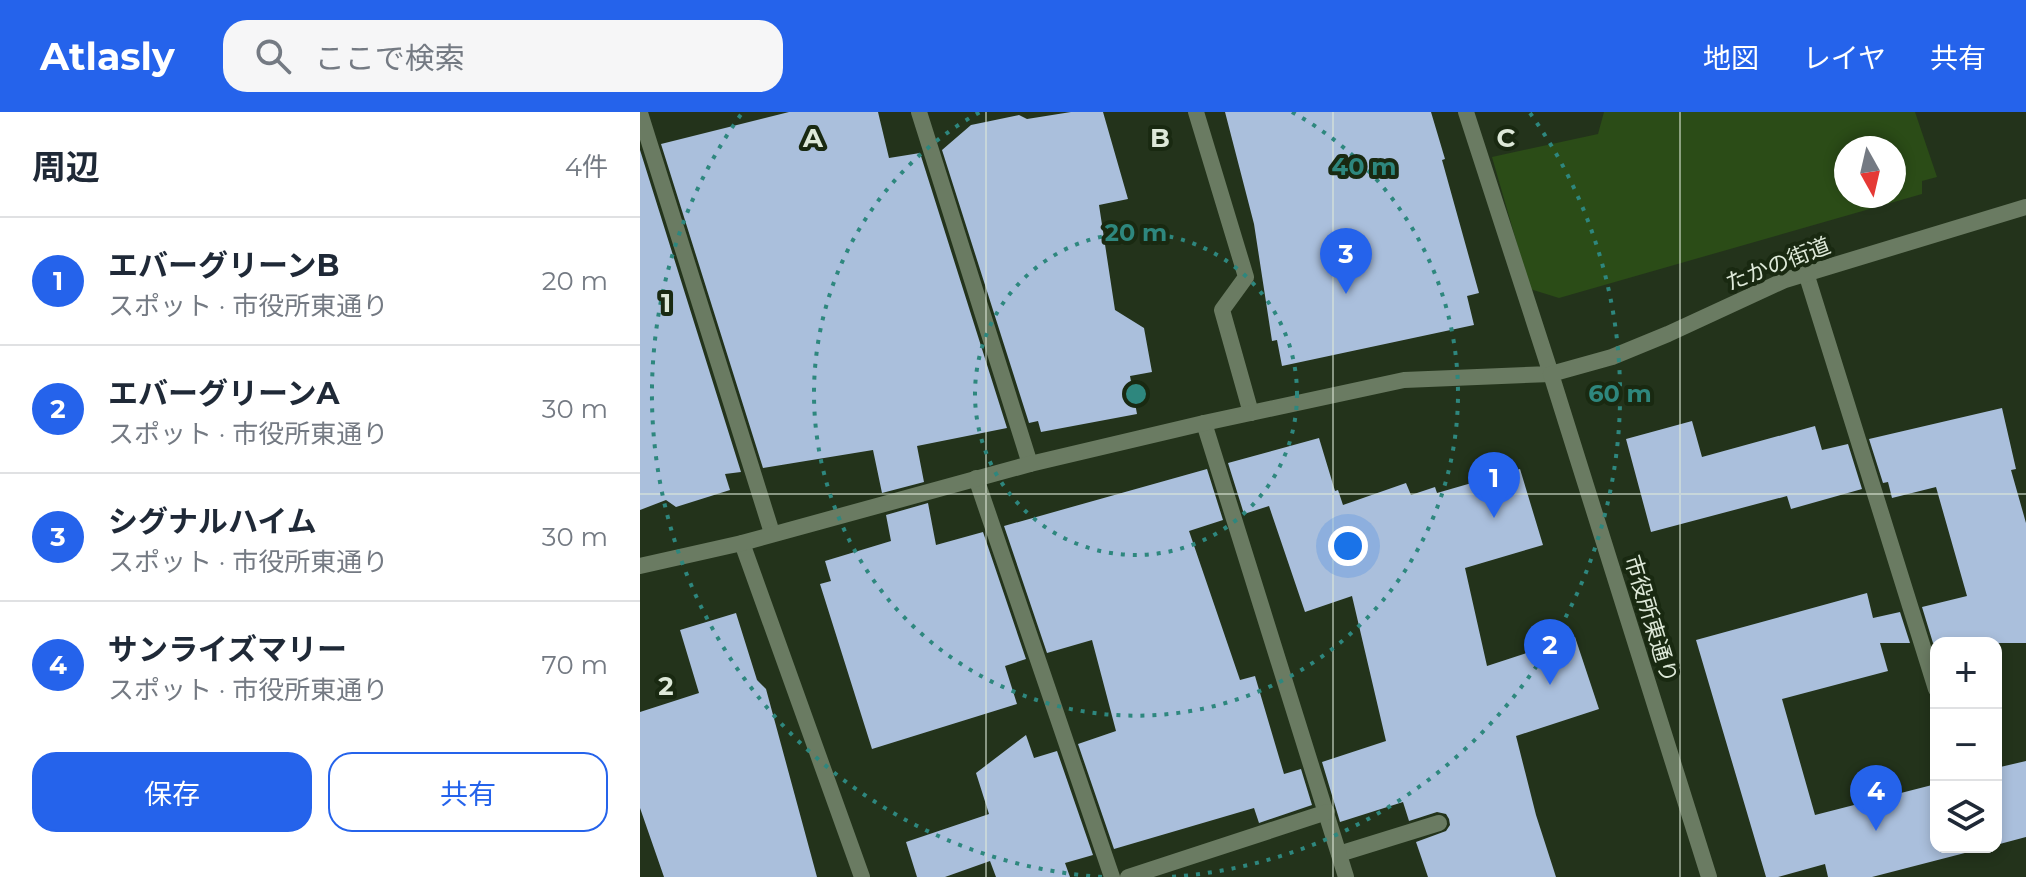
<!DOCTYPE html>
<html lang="ja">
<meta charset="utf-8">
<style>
body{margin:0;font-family:Montserrat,"Noto Sans JP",sans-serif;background:#f6f6f7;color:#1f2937}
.controls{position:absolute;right:24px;bottom:24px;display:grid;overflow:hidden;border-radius:16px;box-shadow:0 4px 12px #0003}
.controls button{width:72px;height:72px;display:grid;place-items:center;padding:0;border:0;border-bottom:2px solid #e0e1e3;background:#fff;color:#1f2937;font:40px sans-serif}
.compass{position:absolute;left:1194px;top:24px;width:72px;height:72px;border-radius:50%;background:#fff;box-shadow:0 4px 12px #0003;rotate:172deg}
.you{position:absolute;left:708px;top:434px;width:28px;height:28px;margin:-20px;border:6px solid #fff;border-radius:50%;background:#1a73e8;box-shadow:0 0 0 12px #1a73e833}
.badge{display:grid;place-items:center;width:52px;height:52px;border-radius:50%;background:#2563eb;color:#fff;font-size:26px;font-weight:700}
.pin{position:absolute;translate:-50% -66px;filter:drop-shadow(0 2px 4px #0008)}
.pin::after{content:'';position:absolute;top:42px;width:28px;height:24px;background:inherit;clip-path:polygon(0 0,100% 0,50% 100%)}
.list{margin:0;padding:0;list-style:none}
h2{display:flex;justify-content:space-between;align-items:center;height:104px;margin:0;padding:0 32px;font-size:34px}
h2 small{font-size:26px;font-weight:400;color:#747a83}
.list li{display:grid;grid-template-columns:52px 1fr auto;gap:24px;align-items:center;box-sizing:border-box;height:128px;padding:0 32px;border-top:2px solid #e0e1e3}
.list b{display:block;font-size:30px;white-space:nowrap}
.list p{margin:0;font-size:26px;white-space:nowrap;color:#747a83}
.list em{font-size:26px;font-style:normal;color:#747a83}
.actions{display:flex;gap:16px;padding:24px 32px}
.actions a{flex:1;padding:18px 0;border:2px solid #2563eb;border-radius:24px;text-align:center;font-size:28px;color:#2563eb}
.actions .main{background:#2563eb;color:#fff}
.icon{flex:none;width:44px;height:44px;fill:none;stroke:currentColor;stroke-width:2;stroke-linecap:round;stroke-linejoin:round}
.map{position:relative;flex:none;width:1386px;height:765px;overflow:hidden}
header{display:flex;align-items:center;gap:48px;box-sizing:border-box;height:112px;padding:0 40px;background:#2563eb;color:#fff}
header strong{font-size:38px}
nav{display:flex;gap:44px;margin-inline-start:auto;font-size:28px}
.search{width:560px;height:72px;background:#f6f6f7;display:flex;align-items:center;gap:20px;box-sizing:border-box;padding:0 28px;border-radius:24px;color:#747a83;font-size:30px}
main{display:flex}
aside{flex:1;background:#fff}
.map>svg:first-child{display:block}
</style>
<header>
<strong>Atlasly</strong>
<div class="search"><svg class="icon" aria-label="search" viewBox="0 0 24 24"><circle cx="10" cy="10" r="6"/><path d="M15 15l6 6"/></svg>ここで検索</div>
<nav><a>地図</a><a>レイヤ</a><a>共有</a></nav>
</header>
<main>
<aside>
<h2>周辺<small>4件</small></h2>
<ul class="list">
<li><span class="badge">1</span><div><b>エバーグリーンB</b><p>スポット · 市役所東通り</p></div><em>20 m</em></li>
<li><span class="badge">2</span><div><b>エバーグリーンA</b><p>スポット · 市役所東通り</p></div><em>30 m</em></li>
<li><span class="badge">3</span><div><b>シグナルハイム</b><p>スポット · 市役所東通り</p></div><em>30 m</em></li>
<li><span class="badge">4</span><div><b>サンライズマリー</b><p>スポット · 市役所東通り</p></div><em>70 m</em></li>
</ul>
<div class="actions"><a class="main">保存</a><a>共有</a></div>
</aside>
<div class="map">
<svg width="1386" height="765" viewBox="0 0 1386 765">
<rect width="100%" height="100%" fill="#23331b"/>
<path fill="#2b4c17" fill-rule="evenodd" d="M964 0H1275L1297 65 1282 69V82L919 186 890 177 852 45 958 22ZM1206 36H1254V84H1206Z"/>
<g fill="#aabfdc">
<path d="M149 0H238L249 46 280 41 367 316 277 334 284 370 242 381 233 338 123 356 21 32Z"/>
<path d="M431 0H463L488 87 459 93 475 198 504 216 512 260 490 264 497 302 401 320 398 309 389 311 302 38 331 13 379 3 387 7Z"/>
<path d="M585 0H791L805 47 802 48 839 181 827 184 834 213 642 254 637 228 632 229 614 112Z"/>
<path d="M0 38 101 360 85 362 90 378 36 395 26 388 0 398Z"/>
<path d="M1362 296 1376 357 1371 358 1386 411V531H1293L1282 495 1327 484 1296 375 1252 386 1248 370 1243 371 1229 327Z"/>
<path d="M1052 309 1062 345 1175 314 1182 338 1208 332 1222 377 1151 397 1147 384 1011 420 986 327Z"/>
<path d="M679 326 695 379 698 378 703 393 766 371 771 383 795 375 797 381 880 357 903 433 825 456 847 554 935 525 959 597 876 624 896 703 916 765H788L776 730 806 719 810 713 809 707 806 702 797 700 769 709 763 690 700 710 682 650 746 629 712 484 665 500 629 394 604 402 588 351Z"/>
<path d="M567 357 583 408 549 419 600 568 615 564 644 662 661 657 672 693 619 711 614 696 474 737 438 632 476 619 452 528 407 541 364 414Z"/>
<path d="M288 391 296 433 343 420 386 547 365 554 377 592 232 637 180 472 191 469 185 449 251 429 246 403Z"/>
<path d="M1227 481 1233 506 1260 500 1270 531H1240L1248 559 1142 587 1175 703 1296 672V735H1348L1232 765H1188L1185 752 1138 765H1126L1056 528Z"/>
<path d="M96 501 117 568 126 577 177 765H24L0 696V600L59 581 40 518Z"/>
<path d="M386 623 394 646 417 639 453 743 425 751 430 765H356L350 749 305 765H277L266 730 349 702 336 661Z"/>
<path d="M1386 649V725L1356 733V656Z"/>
</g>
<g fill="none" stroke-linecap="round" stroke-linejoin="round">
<g stroke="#6a7b62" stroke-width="16">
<path d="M556 0 606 165 582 198 611 301"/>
<path d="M1166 161 1296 577"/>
<path d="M699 742 799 711"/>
</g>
<g stroke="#6a7b62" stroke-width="16">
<path d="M279 0 390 352"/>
<path d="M0 1 132 421"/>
<path d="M564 311 706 765"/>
<path d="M336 366 472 765"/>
<path d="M102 431 222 765"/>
<path d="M0 454 102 431 390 352 564 311 764 268 911 262 826 0"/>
<path d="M488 765 687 700"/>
</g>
<path stroke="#6a7b62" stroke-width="16" d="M1069 765 911 262 972 245 1028 222 1145 168 1386 95"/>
</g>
<path fill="none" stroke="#dee9d9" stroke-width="2" stroke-opacity="0.55" d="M346 0V765M693 0V765M1040 0V765M0 382H1386"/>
<g fill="none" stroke="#2e877e" stroke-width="4" stroke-dasharray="4 8">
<circle cx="496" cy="282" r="161"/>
<path d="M652 0A322 322 0 1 1 340 0"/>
<path d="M462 765A484 484 0 0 1 102 1M890 1A484 484 0 0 1 530 765"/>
</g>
<g text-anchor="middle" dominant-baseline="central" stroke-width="8" stroke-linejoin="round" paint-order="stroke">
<g font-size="22" fill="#dee9d9" stroke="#192911">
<text transform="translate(1138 152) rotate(-21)">たかの街道</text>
<text transform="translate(1011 507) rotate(73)">市役所東通り</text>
</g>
</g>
<g font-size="26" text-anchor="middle" font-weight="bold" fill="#dee9d9" stroke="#192911" stroke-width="8" stroke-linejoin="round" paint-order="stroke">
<text x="173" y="35">A</text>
<text x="520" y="35">B</text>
<text x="866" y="35">C</text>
<text x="26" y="200">1</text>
<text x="26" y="583">2</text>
</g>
<circle cx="496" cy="282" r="12" fill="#2e877e" stroke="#192911" stroke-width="4"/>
<g font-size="24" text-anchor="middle" font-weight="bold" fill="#2e877e" stroke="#192911" stroke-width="8" stroke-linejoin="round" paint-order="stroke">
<text x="724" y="63">40 m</text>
<text x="496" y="129">20 m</text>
<text x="980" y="290">60 m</text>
</g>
</svg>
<div class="controls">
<button>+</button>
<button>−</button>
<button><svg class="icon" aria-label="layers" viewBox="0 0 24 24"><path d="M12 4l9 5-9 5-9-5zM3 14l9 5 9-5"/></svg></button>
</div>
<svg class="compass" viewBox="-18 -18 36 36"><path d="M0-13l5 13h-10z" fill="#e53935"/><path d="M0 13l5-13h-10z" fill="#747a83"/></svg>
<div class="you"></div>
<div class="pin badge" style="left:854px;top:406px">1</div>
<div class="pin badge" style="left:910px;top:573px">2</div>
<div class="pin badge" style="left:706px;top:182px">3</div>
<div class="pin badge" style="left:1236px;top:719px">4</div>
</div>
</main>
